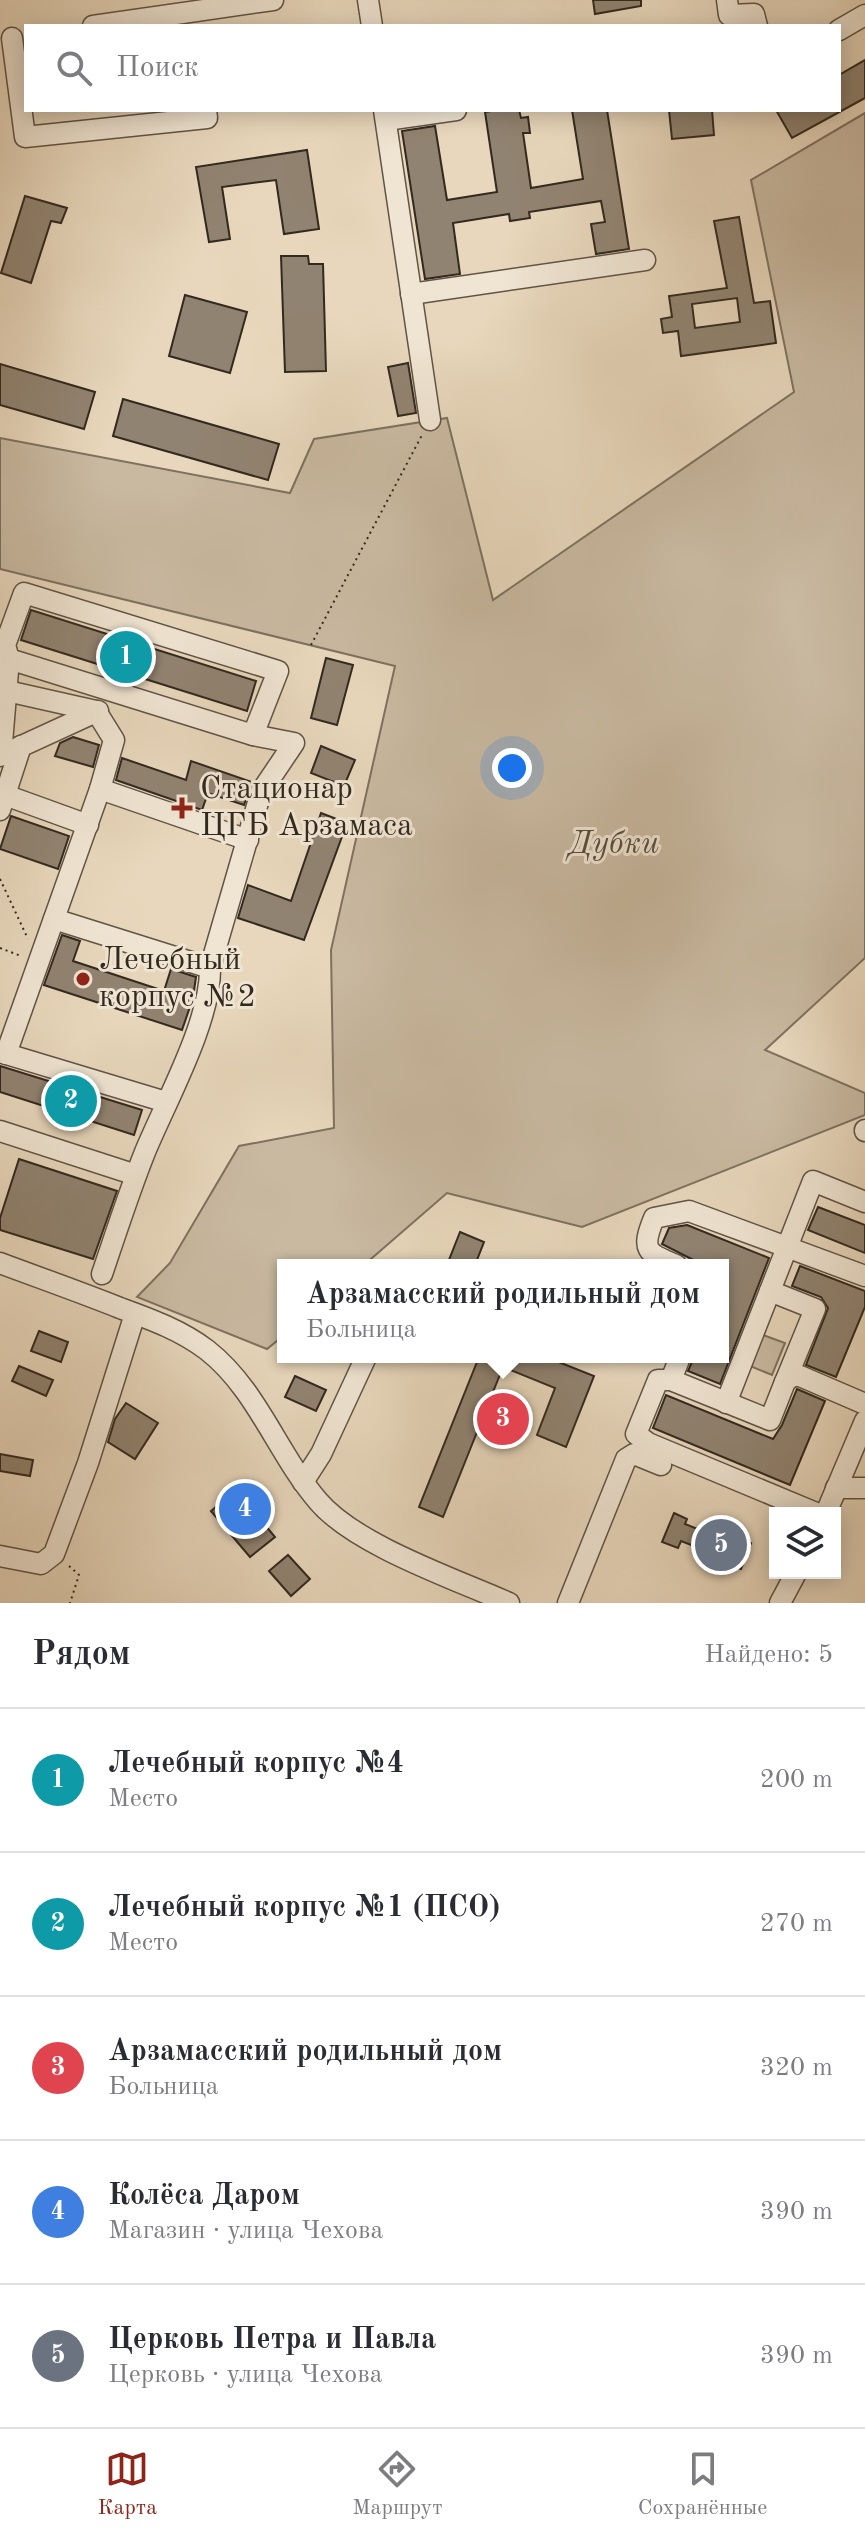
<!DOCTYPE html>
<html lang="ru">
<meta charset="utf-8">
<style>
body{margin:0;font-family:"Old Standard TT",serif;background:#f2f2f3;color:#2b2b33}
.controls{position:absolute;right:24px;bottom:24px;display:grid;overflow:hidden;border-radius:0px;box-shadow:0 4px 20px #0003}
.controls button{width:72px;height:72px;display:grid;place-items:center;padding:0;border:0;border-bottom:2px solid #e1e1e2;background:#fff;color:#2b2b33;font:40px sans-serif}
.you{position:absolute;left:512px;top:768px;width:28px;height:28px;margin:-20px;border:6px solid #fff;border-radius:50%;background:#1a73e8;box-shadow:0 0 0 12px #1a73e833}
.badge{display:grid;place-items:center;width:52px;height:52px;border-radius:50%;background:#8f2418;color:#fff;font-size:26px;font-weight:700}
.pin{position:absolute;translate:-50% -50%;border:4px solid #fff;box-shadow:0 2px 8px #0006}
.popup{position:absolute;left:277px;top:1259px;width:452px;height:104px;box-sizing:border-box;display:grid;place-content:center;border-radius:0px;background:#fff;filter:drop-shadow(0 2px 6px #0005);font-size:26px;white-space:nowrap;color:#7c7c81}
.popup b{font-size:30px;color:#2b2b33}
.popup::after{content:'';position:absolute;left:50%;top:100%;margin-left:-16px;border:16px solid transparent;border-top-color:#fff}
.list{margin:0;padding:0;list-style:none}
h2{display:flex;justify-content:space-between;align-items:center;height:104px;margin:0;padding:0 32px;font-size:34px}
h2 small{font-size:26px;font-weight:400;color:#7c7c81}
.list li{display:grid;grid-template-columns:52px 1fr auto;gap:24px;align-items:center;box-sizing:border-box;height:144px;padding:0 32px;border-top:2px solid #e1e1e2}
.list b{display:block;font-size:30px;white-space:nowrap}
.list p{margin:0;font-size:26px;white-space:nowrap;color:#7c7c81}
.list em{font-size:26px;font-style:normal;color:#7c7c81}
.icon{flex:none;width:44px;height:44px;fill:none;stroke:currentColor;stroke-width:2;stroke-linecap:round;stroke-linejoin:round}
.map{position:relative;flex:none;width:865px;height:1603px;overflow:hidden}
.search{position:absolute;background:#fff;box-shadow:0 4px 20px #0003;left:24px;right:24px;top:24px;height:88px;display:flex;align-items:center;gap:20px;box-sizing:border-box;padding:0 28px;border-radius:0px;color:#7c7c81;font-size:30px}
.sheet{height:824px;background:#fff}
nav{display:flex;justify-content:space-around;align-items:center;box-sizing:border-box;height:112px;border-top:2px solid #e1e1e2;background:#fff;font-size:22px;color:#7c7c81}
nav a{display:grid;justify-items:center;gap:4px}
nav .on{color:#8f2418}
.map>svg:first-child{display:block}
</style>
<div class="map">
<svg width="865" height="1603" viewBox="0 0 865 1603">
<rect width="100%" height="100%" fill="#e8d7bc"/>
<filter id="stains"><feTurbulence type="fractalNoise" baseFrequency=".0025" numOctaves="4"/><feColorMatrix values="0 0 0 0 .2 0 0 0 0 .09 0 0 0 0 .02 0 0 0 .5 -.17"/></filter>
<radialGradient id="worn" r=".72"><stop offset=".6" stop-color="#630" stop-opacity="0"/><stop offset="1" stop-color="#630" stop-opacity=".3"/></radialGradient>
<g fill="#c9b9a1" stroke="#7e7160" stroke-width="2">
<path d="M865 113V958L765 1050 865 1093V1115L582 1227 447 1193 364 1265H283V1336L267 1349 137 1297 170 1263 239 1146 334 1128 331 950 395 666 0 569V438L290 493 314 439 447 418 493 600 794 392 751 180Z"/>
<path d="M763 1335 785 1343 772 1375 750 1366Z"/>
</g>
<g fill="#918371" stroke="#32291f" stroke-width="2" fill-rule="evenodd">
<path d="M593 0H641V6L595 14Z"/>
<path d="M865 60V98L792 138 776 110H839V75Z"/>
<path d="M497 110H519L521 118 528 117 530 133H523L531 188 583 179 572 110H607L629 249 596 254 591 224 605 222 601 201 529 212 530 218 510 221 509 214 453 223 460 274 425 279 402 131 435 126 447 200 497 192 485 112Z"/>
<path d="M669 110H712L714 135 672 139Z"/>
<path d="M307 150 319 229 284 234 276 180 222 187 230 239 209 242 196 167Z"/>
<path d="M25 196 67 208 61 223 51 221 31 283 1 273Z"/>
<path d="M739 217 754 303 770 301 776 343 681 356 678 331 663 333 661 319 672 317 669 296 727 288 714 221ZM737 298 740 322 695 328 692 304Z"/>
<path d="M281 256H308L309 264H323L326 371 285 372Z"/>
<path d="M185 295 247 312 230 373 169 356Z"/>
<path d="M408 363 416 413 398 416 388 367Z"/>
<path d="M0 364 95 392 84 429 0 405Z"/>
<path d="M123 399 279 444 268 480 113 436Z"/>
<path d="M31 610 256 681 247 711 21 640Z"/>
<path d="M326 658 353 665 337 725 311 718Z"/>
<path d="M73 737 99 745 93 767 55 756 60 743Z"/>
<path d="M321 746 355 760 344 786 311 773Z"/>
<path d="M122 758 186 780 191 761 252 782 244 805 208 793 202 810 116 780Z"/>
<path d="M321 813 347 823 304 940 238 918 248 885 291 901Z"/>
<path d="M11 816 69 836 58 869 0 849Z"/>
<path d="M62 935 80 941 73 961 164 991 171 969 196 977 193 998 182 1030 44 985Z"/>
<path d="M0 1066 142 1110 134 1135 0 1092Z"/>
<path d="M19 1159 117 1191 93 1259 0 1230V1218Z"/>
<path d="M818 1207 865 1225V1253L808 1230Z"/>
<path d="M687 1225 769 1258 720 1384 688 1371 694 1357H723V1285L727 1275 723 1273V1265H703L662 1244 669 1228Z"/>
<path d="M460 1232 484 1242 475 1265H447Z"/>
<path d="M800 1266 865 1291V1307L836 1377 806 1365 828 1308 821 1297 792 1286Z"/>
<path d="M39 1331 68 1342 61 1362 31 1351Z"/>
<path d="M479 1357H546L594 1376 566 1447 537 1435 555 1388 503 1367 443 1517 419 1507Z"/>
<path d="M19 1366 53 1380 46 1396 12 1381Z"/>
<path d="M295 1376 326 1390 316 1411 285 1397Z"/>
<path d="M797 1389 825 1401 790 1485 653 1428 666 1395 773 1439 782 1425Z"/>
<path d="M126 1403 158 1423 135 1459 108 1442 115 1419Z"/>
<path d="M0 1454 33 1460 30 1476 0 1471Z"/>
<path d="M236 1490 275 1537 250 1557 211 1511Z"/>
<path d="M674 1513 687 1519 685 1524 710 1534 712 1528 751 1543 741 1569 700 1555 702 1549 681 1541 678 1548 662 1542Z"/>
<path d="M288 1555 310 1579 291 1596 269 1571Z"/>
</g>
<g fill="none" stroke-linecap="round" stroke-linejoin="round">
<g stroke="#605446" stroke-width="23">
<g id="minor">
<path d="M368 0 372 26"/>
<path d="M727 0 729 15 754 14 757 26"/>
<path d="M93 26 273 0"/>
<path d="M839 30 865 15"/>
<path d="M12 38 25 137 207 118 206 110"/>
<path d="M384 110 430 420"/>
<path d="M386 120 456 110"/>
<path d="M411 294 645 260"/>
<path d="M1 755 9 659 5 645 24 593 278 671 253 735 9 659"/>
<path d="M0 756 98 711"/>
<path d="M100 789 248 840"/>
<path d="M5 795 88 825"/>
<path d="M0 810 21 746"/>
<path d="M54 919 210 968"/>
<path d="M0 1052 166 1102"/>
<path d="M6 1054 100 789 114 740 96 711 7 691"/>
<path d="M865 1130V1131"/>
<path d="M0 1131 136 1175"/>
<path d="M0 1263C40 1278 80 1292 120 1308 150 1319 181 1330 207 1350 257 1389 277 1453 318 1501 355 1545 455 1579 509 1603"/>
<path d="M676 1265C646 1253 641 1250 654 1218L689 1211 865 1276"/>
<path d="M102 1274C116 1233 129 1192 145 1152 166 1101 211 1021 210 968L261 792 294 743 253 735"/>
<path d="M770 1291 815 1309 785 1382"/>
<path d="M671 1380 680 1357"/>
<path d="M726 1403 813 1181 865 1202"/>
<path d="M303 1482 321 1454 366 1357"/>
<path d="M836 1488H865"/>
<path d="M816 1513 648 1443 636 1434 658 1380H671L770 1420 785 1382 792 1376H800L865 1404"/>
<path d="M826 1513 865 1421"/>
<path d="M0 1556 41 1564 54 1554 88 1463 135 1314"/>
<path d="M568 1603 626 1459 634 1454 661 1465"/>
<path d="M780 1603 796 1573"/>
</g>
</g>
<g stroke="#32291f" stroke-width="2" stroke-dasharray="2 4" stroke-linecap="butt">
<path d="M311 645 422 435"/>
<path d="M0 879 28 939"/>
<path d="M0 948 21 956"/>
<path d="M69 1566 79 1575 70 1603"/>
</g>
<use href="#minor" stroke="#f0e5d3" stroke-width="20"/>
</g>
<g fill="#8f2418" stroke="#f0e5d3" stroke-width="3">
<path d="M178 796h8v8h8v8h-8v8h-8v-8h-8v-8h8z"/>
<circle cx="83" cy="979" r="8"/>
</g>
<g text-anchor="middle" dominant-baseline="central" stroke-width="6" stroke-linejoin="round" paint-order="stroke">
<g font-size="32" fill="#32291f" stroke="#f0e5d3" text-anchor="start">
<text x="200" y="790">Стационар<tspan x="200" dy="37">ЦГБ Арзамаса</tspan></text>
<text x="99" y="961">Лечебный<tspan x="99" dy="37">корпус №2</tspan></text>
</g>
<g font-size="32" font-style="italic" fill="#584d40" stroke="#f0e5d3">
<text x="614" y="845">Дубки</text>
</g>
</g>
<rect width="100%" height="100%" filter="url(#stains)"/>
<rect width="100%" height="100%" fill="url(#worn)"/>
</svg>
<div class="controls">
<button><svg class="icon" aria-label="layers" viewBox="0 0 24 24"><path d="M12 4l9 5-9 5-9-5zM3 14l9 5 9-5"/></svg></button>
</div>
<div class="you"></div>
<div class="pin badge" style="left:126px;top:657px;background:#0f9aa8">1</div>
<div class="pin badge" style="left:71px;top:1101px;background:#0f9aa8">2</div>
<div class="pin badge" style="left:503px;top:1419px;background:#e0444e">3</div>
<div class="popup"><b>Арзамасский родильный дом</b>Больница</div>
<div class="pin badge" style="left:245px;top:1509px;background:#3f7fe0">4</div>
<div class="pin badge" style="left:721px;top:1545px;background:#6b7280">5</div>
<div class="search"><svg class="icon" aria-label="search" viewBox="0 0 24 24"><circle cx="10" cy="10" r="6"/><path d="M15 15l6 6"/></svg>Поиск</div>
</div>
<section class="sheet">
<h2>Рядом<small>Найдено: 5</small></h2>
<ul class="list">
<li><span class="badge" style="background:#0f9aa8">1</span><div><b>Лечебный корпус №4</b><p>Место</p></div><em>200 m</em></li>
<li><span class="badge" style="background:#0f9aa8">2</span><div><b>Лечебный корпус №1 (ПСО)</b><p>Место</p></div><em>270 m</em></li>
<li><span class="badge" style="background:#e0444e">3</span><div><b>Арзамасский родильный дом</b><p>Больница</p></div><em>320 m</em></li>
<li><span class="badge" style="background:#3f7fe0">4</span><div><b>Колёса Даром</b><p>Магазин · улица Чехова</p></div><em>390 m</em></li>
<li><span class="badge" style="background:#6b7280">5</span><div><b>Церковь Петра и Павла</b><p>Церковь · улица Чехова</p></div><em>390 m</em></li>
</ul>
</section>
<nav>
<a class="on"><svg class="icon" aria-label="map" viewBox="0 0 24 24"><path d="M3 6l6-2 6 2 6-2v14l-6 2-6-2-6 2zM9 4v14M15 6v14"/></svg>Карта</a>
<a><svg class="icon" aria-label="directions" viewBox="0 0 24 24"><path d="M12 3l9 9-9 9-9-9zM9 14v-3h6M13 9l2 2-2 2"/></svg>Маршрут</a>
<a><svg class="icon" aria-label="saved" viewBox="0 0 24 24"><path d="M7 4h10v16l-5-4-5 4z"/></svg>Сохранённые</a>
</nav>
